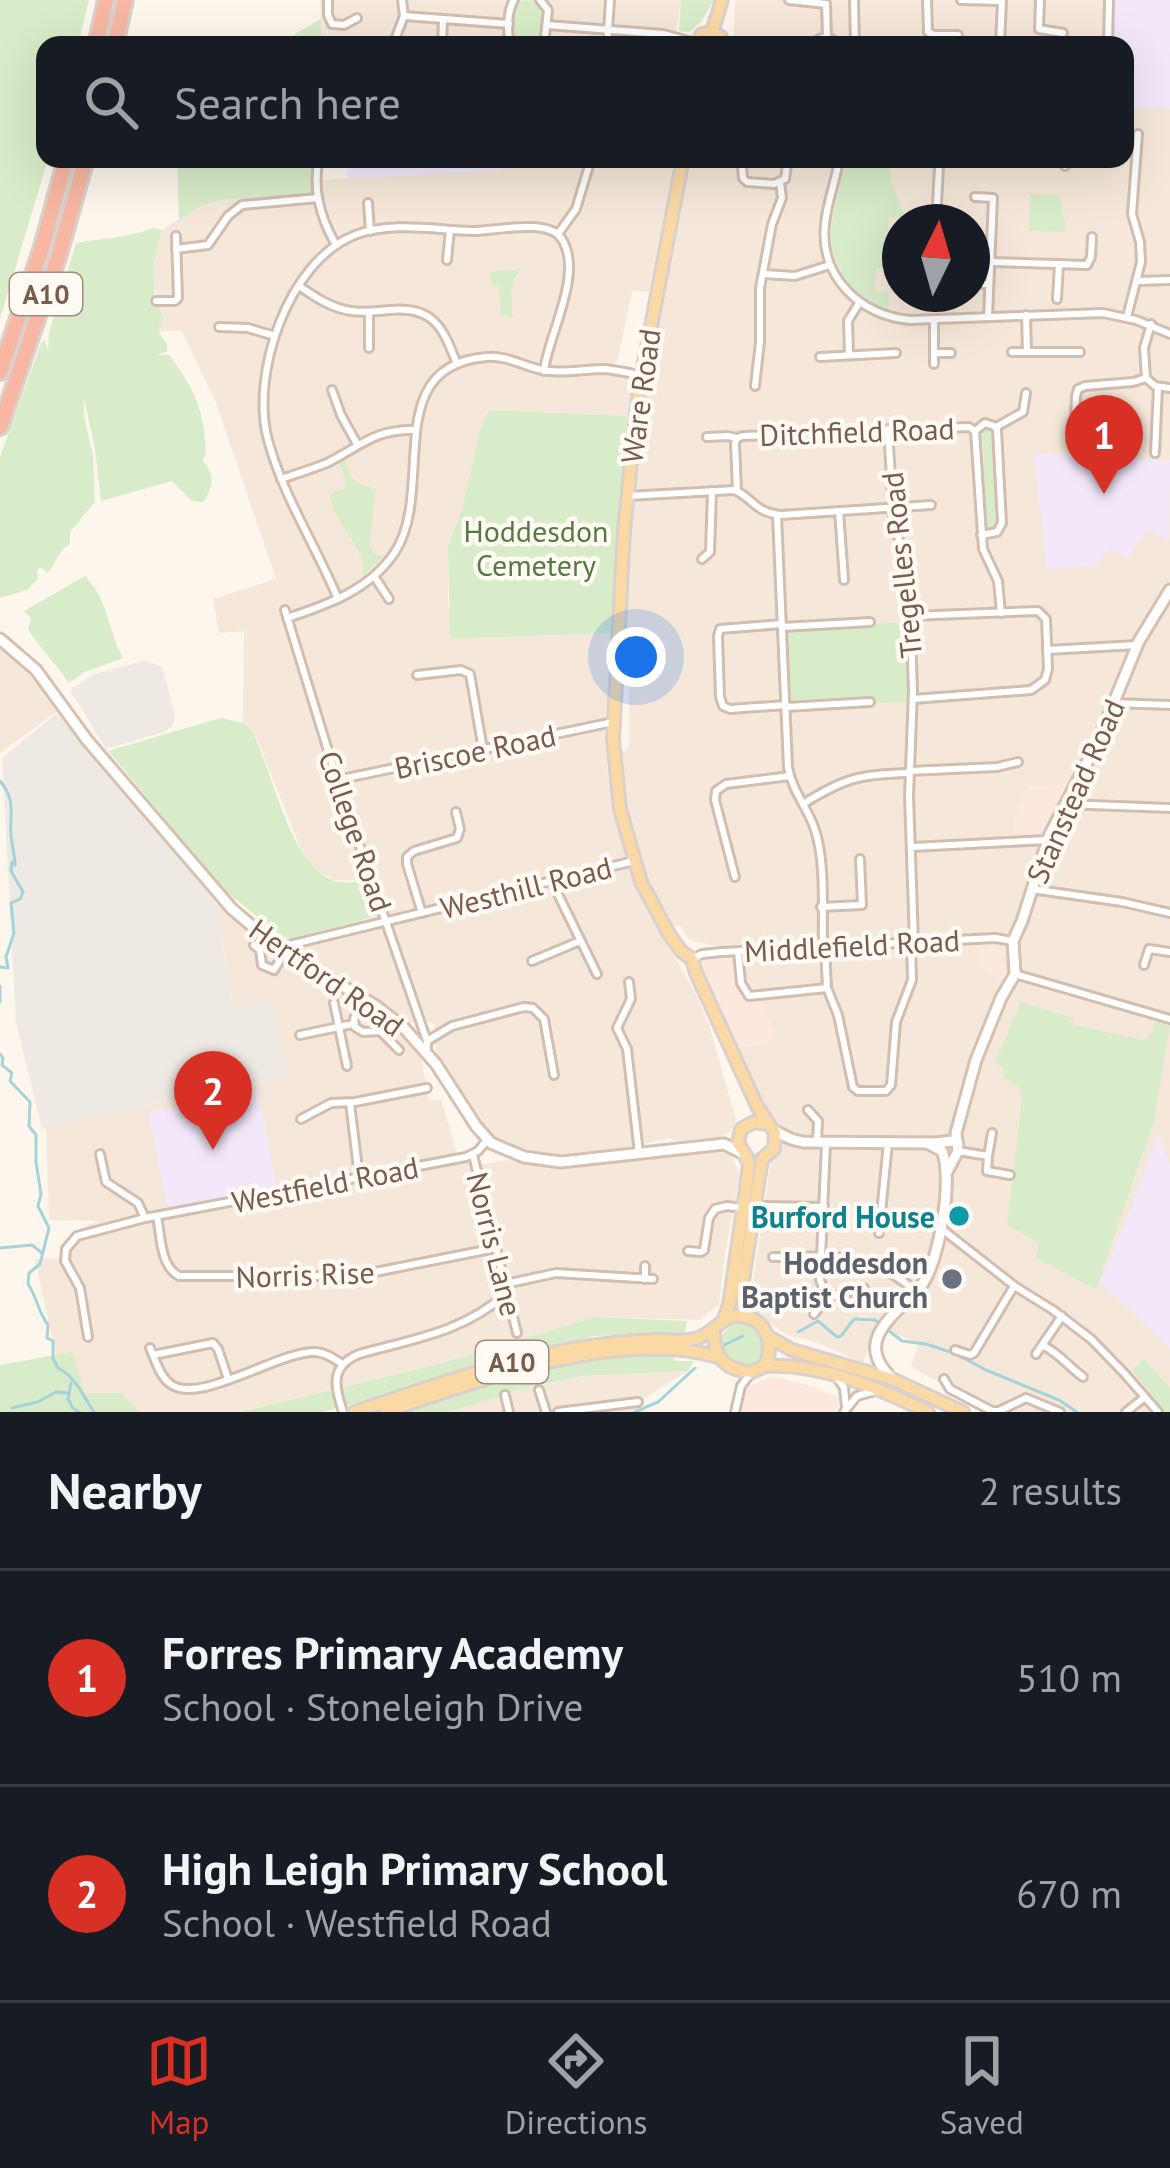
<!DOCTYPE html>
<meta charset="utf-8">
<style>
body{margin:0;font-family:"PT Sans",sans-serif;background:#242831;color:#f1f3f6}
.compass{position:absolute;left:882px;top:204px;width:108px;height:108px;border-radius:50%;background:#171b24;box-shadow:0 12px 48px #0002;rotate:5deg}
.you{position:absolute;left:636px;top:657px;width:42px;height:42px;margin:-30px;border:9px solid #fff;border-radius:50%;background:#1a73e8;box-shadow:0 0 0 18px #1a73e833}
.badge{display:grid;place-items:center;width:78px;height:78px;border-radius:50%;background:#d93025;color:#fff;font-size:39px;font-weight:700}
.pin{position:absolute;translate:-50% -99px;filter:drop-shadow(0 3px 6px #0008)}
.pin::after{content:'';position:absolute;top:63px;width:42px;height:36px;background:inherit;clip-path:polygon(0 0,100% 0,50% 100%)}
.list{margin:0;padding:0;list-style:none}
h2{display:flex;justify-content:space-between;align-items:center;height:156px;margin:0;padding:0 48px;font-size:51px}
h2 small{font-size:39px;font-weight:400;color:#9ea1a6}
.list li{display:grid;grid-template-columns:78px 1fr auto;gap:36px;align-items:center;box-sizing:border-box;height:216px;padding:0 48px;border-top:3px solid #363941}
.list b{display:block;font-size:45px;white-space:nowrap}
.list p{margin:0;font-size:39px;white-space:nowrap;color:#9ea1a6}
.list em{font-size:39px;font-style:normal;color:#9ea1a6}
.icon{flex:none;width:66px;height:66px;fill:none;stroke:currentColor;stroke-width:2;stroke-linecap:round;stroke-linejoin:round}
.map{position:relative;flex:none;width:1170px;height:1412px;overflow:hidden}
.search{position:absolute;background:#171b24;box-shadow:0 12px 48px #0002;left:36px;right:36px;top:36px;height:132px;display:flex;align-items:center;gap:30px;box-sizing:border-box;padding:0 42px;border-radius:24px;color:#9ea1a6;font-size:45px}
.sheet{height:588px;background:#171b24}
nav{display:flex;justify-content:space-around;align-items:center;box-sizing:border-box;height:168px;border-top:3px solid #363941;background:#171b24;font-size:33px;color:#9ea1a6}
nav a{display:grid;justify-items:center;gap:6px}
nav .on{color:#d93025}
.map>svg:first-child{display:block}
</style>
<div class="map">
<svg width="1170" height="1412" viewBox="0 0 1170 1412">
<rect width="100%" height="100%" fill="#fdf6ec"/>
<g fill="#f5e8da" fill-rule="evenodd">
<path d="M320 0H681L674 45H356L327 42 321 37Z"/>
<path d="M735 0H1170V1412H983L946 1390 940 1383 911 1367 918 1344 896 1334 881 1322 875 1328 863 1363 816 1342 789 1336 749 1308 771 1160 777 1154 782 1142V1127L770 1118 736 1048 773 1041 770 1033 773 1031 759 998 756 994H749L744 988 739 947H721L689 940 680 926H670L655 901 641 867 631 827 618 752 626 751 629 745V682L622 677 620 671 633 485 643 434 640 424 686 173 691 159H1125V45H730L734 35ZM900 222H972V294H900Z"/>
<path d="M347 159H670L675 164 649 292 632 291 618 359 613 364 612 374 628 377 631 385 627 416 489 410 480 430 462 509 448 547V599L451 639 611 633 605 731 607 767 614 811 638 894 696 994 709 1025 736 1120 730 1132 721 1137 676 1141 670 1138 623 1148 549 1155 504 1143 492 1137 481 1125 436 1053 434 1024 425 1020 409 1024 380 1002 301 956 290 939 378 914 364 881 334 880 312 868 301 849 257 739 243 723 244 631 219 633 213 599 276 579 216 403 182 331H158L163 317 154 286 153 265 162 230 200 206 220 200 312 194V181L347 178Z"/>
<path d="M0 645 23 662 60 709 0 753Z"/>
<path d="M216 903 295 967 378 1014 420 1052 429 1101 441 1099 459 1161 469 1159 471 1166 506 1160 562 1169 710 1151 730 1154 740 1174 725 1254 719 1305 700 1320 595 1317 435 1365 240 1412H139L121 1393H85L56 1355 35 1259 64 1258 67 1242 75 1231 98 1221 49 1220 46 1128 184 1097 286 1078 233 1007Z"/>
<path d="M688 1371 640 1401 641 1409 649 1412H449L532 1386 584 1376Z"/>
</g>
<g fill="#fde8e0">
<path d="M1076 783 1048 840 1013 841 1014 818 1028 786Z"/>
<path d="M995 944 1007 975 1002 980 979 966 978 945Z"/>
<path d="M737 956 747 997 759 998 774 1032 771 1034 774 1041 736 1048 724 1017 699 974 698 964 703 959Z"/>
<path d="M773 1376 818 1388 839 1399 836 1412H737L746 1387Z"/>
</g>
<g fill="#efe9e4">
<path d="M144 661 162 666 175 716 173 725 164 732 106 749 70 690 94 674Z"/>
<path d="M57 713 216 903 233 1007 272 1001 287 1078 184 1097 42 1129 16 1022 2 758Z"/>
</g>
<g fill="#f3e8fa">
<path d="M1112 0H1170V109L1125 108V45H1112Z"/>
<path d="M347 159H502L501 170 347 179Z"/>
<path d="M1034 453 1170 460 1169 541 1148 529 1129 558 1110 549 1094 566 1047 569Z"/>
<path d="M258 1091 277 1187 168 1209 148 1113Z"/>
<path d="M1158 1133 1170 1166V1348L1100 1282 1129 1215Z"/>
</g>
<g fill="#d8ecc9">
<path d="M0 0H89L78 45H45V159H48L0 319Z"/>
<path d="M524 0 534 1 544 9 540 45 513 44C509 29 509 8 524 0Z"/>
<path d="M681 0H714L702 21 689 32 679 31Z"/>
<path d="M321 19V37L327 42 356 45H299L294 36 296 33Z"/>
<path d="M177 159H314L313 194 220 200 200 206 179 221Z"/>
<path d="M844 159H888L890 177 905 218H889L886 268H876L875 291 889 292V310C850 297 824 259 833 217 837 197 843 180 844 159Z"/>
<path d="M1030 194 1059 195 1065 222V232L1029 231Z"/>
<path d="M153 228 162 230 153 265 155 305H159L163 318 158 331 167 344V351L158 355H169C196 391 204 410 206 454L202 460C215 474 214 487 203 502L192 501 172 481 101 501 95 449 84 398V416L93 456 95 502 70 532V544C58 550 56 563 48 573L40 567 37 571 38 579 27 590 0 598V457L41 343 45 340 48 351 49 333 76 243C103 238 128 238 153 228Z"/>
<path d="M521 269C509 282 511 300 513 318L501 315 499 287 491 284 489 272Z"/>
<path d="M489 410 627 416 611 633 450 639 448 547 462 509 480 430Z"/>
<path d="M987 426 995 433 999 524 994 530 984 527 979 465 984 463 983 443H978V431Z"/>
<path d="M343 457C350 478 353 485 376 488L369 546 376 555 384 556 362 577C371 550 332 525 330 494L345 488V479L338 460Z"/>
<path d="M85 576C109 601 107 629 123 658L85 672 69 683C57 665 39 647 28 629L31 618 24 611Z"/>
<path d="M906 622 908 702 874 703 867 695 862 698 791 700 788 631 867 629 869 624Z"/>
<path d="M221 718 243 723 252 731C273 771 289 866 335 881 344 884 355 882 364 881L379 915 290 939 281 936 224 890 108 751Z"/>
<path d="M1021 1002 1073 1018 1074 1025 1143 1040 1151 1035 1155 1022 1170 1025 1154 1121 1096 1289 1036 1258 1039 1243 1007 1225 1022 1099 1018 1086 1004 1078 1003 1067 995 1063Z"/>
<path d="M595 1317 687 1321 685 1333 594 1336 323 1412H240L435 1365Z"/>
<path d="M740 1323C763 1328 768 1342 762 1363 729 1377 699 1335 740 1323Z"/>
<path d="M72 1352 85 1393H121L139 1412H0V1365Z"/>
<path d="M673 1354 674 1361H694L688 1371 584 1376 532 1386 449 1412H397L541 1369 629 1356Z"/>
<path d="M1144 1359 1170 1388V1412H1165L1132 1370Z"/>
</g>
<g fill="none" stroke-linecap="round" stroke-linejoin="round">
<g stroke="#a5d3da" stroke-width="3">
<path d="M0 781C19 804 7 817 12 843 13 850 15 857 15 865L12 862 11 871 23 892 20 899 11 903 14 933 6 957 8 968 0 967"/>
<path d="M0 986V1002"/>
<path d="M0 1054 3 1058 2 1065 12 1073 10 1081 30 1102 29 1126 36 1135V1162L41 1194 38 1206 49 1228 40 1264 29 1273 28 1284C37 1297 38 1312 48 1325L47 1338 53 1341V1358L58 1368C75 1376 84 1397 94 1412"/>
<path d="M0 1248 32 1245 42 1253"/>
<path d="M798 1332 818 1321 837 1337 841 1336 854 1319 875 1320 902 1341 926 1344 956 1354 986 1370 1059 1400 1077 1412"/>
<path d="M724 1345 743 1336"/>
<path d="M71 1383 68 1399 73 1408 79 1412"/>
<path d="M12 1408 38 1402 56 1392 68 1393"/>
<path d="M635 1412 658 1402 695 1368"/>
</g>
<g stroke="#d1beb0" stroke-width="12">
<g id="street">
<path d="M328 0V15L332 24 344 25 357 18"/>
<path d="M540 0 548 10 544 45"/>
<path d="M789 0 826 4"/>
<path d="M854 0 855 45"/>
<path d="M927 0 928 32 934 35H958"/>
<path d="M961 0 1001 1"/>
<path d="M1040 0 1039 29 1063 33"/>
<path d="M826 4 827 37"/>
<path d="M404 16 509 24"/>
<path d="M547 25 663 34 696 43"/>
<path d="M396 37 404 16 402 0"/>
<path d="M827 37 841 45"/>
<path d="M442 45 443 19"/>
<path d="M510 45C507 32 507 11 514 0"/>
<path d="M607 45 610 0"/>
<path d="M812 45 819 39 827 37"/>
<path d="M1000 45 1002 0"/>
<path d="M1108 45 1109 0"/>
<path d="M319 159C312 189 321 219 336 245"/>
<path d="M839 159C836 181 827 202 825 224 819 277 861 316 910 320L1103 313 1136 320 1170 334"/>
<path d="M1065 166 1066 159"/>
<path d="M742 167 743 178 747 182 774 184 785 179 787 165"/>
<path d="M975 197 993 198 988 317"/>
<path d="M368 203 370 231"/>
<path d="M936 222 939 167"/>
<path d="M558 234 576 209 591 159"/>
<path d="M176 249 208 245 228 216 242 205 318 198"/>
<path d="M447 260 450 230"/>
<path d="M991 262 1087 265 1091 257 1092 237"/>
<path d="M764 274 795 276 830 265"/>
<path d="M1137 281 1170 280"/>
<path d="M972 284H989"/>
<path d="M299 286C315 297 331 308 351 311 364 313 377 311 390 310 434 306 443 328 457 364"/>
<path d="M1057 299 1059 264"/>
<path d="M156 301H175L178 298 176 236"/>
<path d="M369 312V348"/>
<path d="M1026 315 1027 352"/>
<path d="M1127 317 1141 262 1140 242 1132 214 1138 134"/>
<path d="M934 319V364"/>
<path d="M1151 324 1144 348 1146 378 1155 386 1170 388"/>
<path d="M219 327 248 328 275 336"/>
<path d="M1012 352H1080"/>
<path d="M935 353H951"/>
<path d="M849 355 848 321 859 303"/>
<path d="M820 357 896 353"/>
<path d="M755 386 760 342V288L772 224 782 198 780 183"/>
<path d="M332 390 341 415 357 444"/>
<path d="M996 427 1023 412 1026 393"/>
<path d="M888 429 894 526 905 556 911 635 913 691 909 796 914 943"/>
<path d="M975 431 985 423 994 426 997 430 1002 523 997 532 981 535"/>
<path d="M707 437 728 436 737 438"/>
<path d="M1074 449 1076 396 1078 389 1085 386 1133 382 1146 378"/>
<path d="M1155 453 1158 387"/>
<path d="M281 479C296 474 312 469 327 463 361 446 374 429 415 430"/>
<path d="M737 491 735 443 737 438 743 436 969 427 975 431 983 549 998 581 1001 613"/>
<path d="M627 496 734 490C754 498 753 512 781 515L931 505"/>
<path d="M839 511 844 580"/>
<path d="M777 515 788 767C792 791 808 808 815 830 826 863 822 912 823 947"/>
<path d="M702 559 710 552 712 491"/>
<path d="M374 576 389 599"/>
<path d="M338 599C316 546 283 496 268 440 250 375 288 261 355 235 392 221 435 230 473 231 496 231 547 218 561 238 585 272 548 335 544 371"/>
<path d="M285 610 337 780 427 1041V1052"/>
<path d="M910 616 1038 611 1046 619 1048 669 1045 680 1031 690 913 699"/>
<path d="M287 618C327 605 370 590 395 552 436 489 379 365 487 357 509 355 527 369 549 371 568 373 586 369 604 369 616 370 629 373 640 375"/>
<path d="M782 624 720 629 718 636 720 697 723 706 730 709 786 705"/>
<path d="M782 627 870 622"/>
<path d="M1047 650 1137 645"/>
<path d="M417 675 461 670 470 674 483 750"/>
<path d="M1114 703 1170 705"/>
<path d="M786 707 870 702"/>
<path d="M909 771 997 767 1018 762"/>
<path d="M337 780 613 722"/>
<path d="M803 804C844 778 861 774 909 773"/>
<path d="M1065 804 1170 808"/>
<path d="M913 847 1047 840"/>
<path d="M735 877 715 800 716 791 726 784 790 776"/>
<path d="M552 882 597 974"/>
<path d="M1031 889 1122 902 1170 913"/>
<path d="M821 907 862 905 860 859"/>
<path d="M422 913 407 864V857L414 851 457 838 460 829 456 812"/>
<path d="M254 945 260 950 262 965 274 970 285 952"/>
<path d="M281 947 634 861"/>
<path d="M825 947 827 988 838 1015 853 1087 858 1091H886L891 1085 896 1022 912 980 911 943"/>
<path d="M738 951 741 983 749 996 827 988"/>
<path d="M692 959 702 954 722 952 995 938 1013 941"/>
<path d="M532 961 580 941"/>
<path d="M1144 965 1149 949 1170 952"/>
<path d="M1015 974 1170 1019"/>
<path d="M629 982 631 999 617 1028 627 1049 639 1153"/>
<path d="M363 999 354 1019 355 1027 363 1032 380 1031 399 1050"/>
<path d="M334 1003 347 1066"/>
<path d="M300 1035 353 1024"/>
<path d="M427 1041 452 1026 524 1007 533 1008 544 1019 554 1075"/>
<path d="M350 1103 359 1177"/>
<path d="M808 1110 818 1121 817 1142"/>
<path d="M301 1119 331 1103 355 1102 427 1088"/>
<path d="M826 1143 820 1280 827 1298"/>
<path d="M958 1151 988 1156 992 1133"/>
<path d="M100 1154 106 1182 138 1203 145 1218"/>
<path d="M473 1155 517 1333"/>
<path d="M988 1156 987 1171 1010 1175"/>
<path d="M756 1206 824 1207"/>
<path d="M157 1216C161 1236 160 1266 179 1276H355L496 1248"/>
<path d="M943 1230 1016 1287 1053 1310 1091 1339 1124 1373 1158 1412"/>
<path d="M879 1233 888 1143"/>
<path d="M688 1251 701 1252 704 1250 709 1218 715 1209 727 1206 742 1208"/>
<path d="M773 1257C834 1257 866 1250 916 1291"/>
<path d="M645 1266V1279"/>
<path d="M505 1284 556 1273 653 1279"/>
<path d="M814 1314 827 1298 864 1288"/>
<path d="M88 1337 80 1288 65 1261 66 1249 77 1236 145 1218 466 1157 478 1151 487 1140"/>
<path d="M1042 1345C1059 1353 1068 1366 1083 1377"/>
<path d="M150 1348C155 1359 159 1374 168 1382 195 1409 279 1350 316 1352 326 1353 333 1358 342 1364"/>
<path d="M955 1350 970 1355 974 1353 1014 1286"/>
<path d="M1036 1354 1062 1316"/>
<path d="M153 1355 213 1343 218 1349 228 1379"/>
<path d="M836 1376 844 1388 846 1408"/>
<path d="M944 1379 950 1389 992 1411H999L1026 1398 1060 1412"/>
<path d="M539 1390 546 1412"/>
<path d="M505 1395 509 1412"/>
<path d="M343 1412C335 1386 329 1367 359 1354 413 1339 464 1332 507 1293"/>
<path d="M558 1412 638 1402"/>
<path d="M735 1412 741 1386 752 1372"/>
<path d="M844 1412 857 1396 875 1391"/>
<path d="M1126 1412 1145 1397"/>
</g>
</g>
<g stroke="#d6c0b0" stroke-width="15">
<g id="secondary">
<path d="M0 639 36 670 87 740 232 909 278 948 376 1006 404 1028 436 1064 476 1126 491 1143 524 1157 561 1162 724 1144 742 1153"/>
<path d="M773 1130 791 1139 803 1142 934 1143 953 1141 958 1144"/>
<path d="M948 1170 958 1151 956 1133 976 1060 1001 998 1015 974 1013 941 1022 921 1049 836 1098 741 1139 641 1170 590"/>
<path d="M891 1378C880 1366 871 1353 878 1336 886 1317 908 1302 921 1286 939 1263 954 1178 942 1151L927 1143"/>
</g>
</g>
<g stroke="#dad1cd" stroke-width="16">
<g id="primary">
<path d="M712 32 722 0"/>
<path d="M712 32 721 37 723 45"/>
<path d="M696 45 702 34 712 32"/>
<path d="M683 159 638 394 624 531 613 739 620 809 641 882 669 934 681 951 692 959 696 973 757 1106 775 1133 774 1149 762 1159"/>
<path d="M747 1157 738 1143 741 1129 754 1122 767 1124"/>
<path d="M745 1316 741 1293 762 1159"/>
<path d="M723 1321 729 1305 748 1174 749 1164 745 1156"/>
<path d="M769 1337 792 1350 892 1379 963 1412"/>
<path d="M765 1366C820 1363 879 1388 928 1412"/>
<path d="M354 1412C430 1387 505 1360 584 1347 609 1343 633 1341 658 1340 670 1340 683 1342 695 1339 713 1335 723 1313 743 1316 768 1320 774 1346 765 1366L752 1372C726 1371 713 1357 714 1331"/>
<path d="M385 1412C480 1380 619 1328 718 1357"/>
</g>
</g>
<g stroke="#dad1cd" stroke-width="20">
<g id="highway">
<path d="M96 45 106 0"/>
<path d="M115 45 125 0"/>
<path d="M0 372 42 247 66 159"/>
<path d="M0 427 58 258 86 159"/>
</g>
</g>
<use href="#street" stroke="#fff" stroke-width="6"/>
<use href="#secondary" stroke="#fff" stroke-width="9"/>
<use href="#primary" stroke="#fbd9a5" stroke-width="10"/>
<use href="#highway" stroke="#f7b7a3" stroke-width="14"/>
</g>
<circle fill="#0f9aa8" stroke="#fffaf3" stroke-width="4.5" cx="959" cy="1216" r="12"/>
<circle fill="#6b7280" stroke="#fffaf3" stroke-width="4.5" cx="952" cy="1279" r="12"/>
<g text-anchor="middle" dominant-baseline="central" stroke-width="9" stroke-linejoin="round" paint-order="stroke">
<g fill="#fffaf3" stroke="#a28b7f" stroke-width="3">
<rect x="10" y="273" width="72" height="42" rx="9"/>
<rect x="476" y="1341" width="72" height="42" rx="9"/>
</g>
<g font-size="27" font-weight="bold" fill="#7a5c4d">
<text x="46" y="294">A10</text>
<text x="512" y="1362">A10</text>
</g>
<g font-size="30" fill="#7a5c4d" stroke="#fffaf3">
<text transform="translate(640 396) rotate(-82)">Ware Road</text>
<text transform="translate(857 431) rotate(-2)">Ditchfield Road</text>
<text transform="translate(901 565) rotate(-96)">Tregelles Road</text>
<text transform="translate(475 751) rotate(-12)">Briscoe Road</text>
<text transform="translate(1075 791) rotate(-66)">Stanstead Road</text>
<text transform="translate(356 831) rotate(71)">College Road</text>
<text transform="translate(526 887) rotate(-14)">Westhill Road</text>
<text transform="translate(852 945) rotate(-3)">Middlefield Road</text>
<text transform="translate(327 977) rotate(35)">Hertford Road</text>
<text transform="translate(325 1184) rotate(-11)">Westfield Road</text>
<text transform="translate(495 1244) rotate(76)">Norris Lane</text>
<text transform="translate(305 1274) rotate(-2)">Norris Rise</text>
</g>
<g font-size="30" fill="#537a41" stroke="#fffaf3">
<text x="536" y="530">Hoddesdon<tspan x="536" dy="34">Cemetery</tspan></text>
</g>
<g font-size="30" font-weight="bold" fill="#0d838f" stroke="#fffaf3" text-anchor="end">
<text x="935" y="1216">Burford House</text>
</g>
<g font-size="30" font-weight="bold" fill="#5b616d" stroke="#fffaf3" text-anchor="end">
<text x="928" y="1262">Hoddesdon<tspan x="928" dy="34">Baptist Church</tspan></text>
</g>
</g>
</svg>
<svg class="compass" viewBox="-18 -18 36 36"><path d="M0-13l5 13h-10z" fill="#e53935"/><path d="M0 13l5-13h-10z" fill="#9ea1a6"/></svg>
<div class="you"></div>
<div class="pin badge" style="left:1104px;top:494px">1</div>
<div class="pin badge" style="left:213px;top:1150px">2</div>
<div class="search"><svg class="icon" aria-label="search" viewBox="0 0 24 24"><circle cx="10" cy="10" r="6"/><path d="M15 15l6 6"/></svg>Search here</div>
</div>
<section class="sheet">
<h2>Nearby<small>2 results</small></h2>
<ul class="list">
<li><span class="badge">1</span><div><b>Forres Primary Academy</b><p>School · Stoneleigh Drive</p></div><em>510 m</em></li>
<li><span class="badge">2</span><div><b>High Leigh Primary School</b><p>School · Westfield Road</p></div><em>670 m</em></li>
</ul>
</section>
<nav>
<a class="on"><svg class="icon" aria-label="map" viewBox="0 0 24 24"><path d="M3 6l6-2 6 2 6-2v14l-6 2-6-2-6 2zM9 4v14M15 6v14"/></svg>Map</a>
<a><svg class="icon" aria-label="directions" viewBox="0 0 24 24"><path d="M12 3l9 9-9 9-9-9zM9 14v-3h6M13 9l2 2-2 2"/></svg>Directions</a>
<a><svg class="icon" aria-label="saved" viewBox="0 0 24 24"><path d="M7 4h10v16l-5-4-5 4z"/></svg>Saved</a>
</nav>
